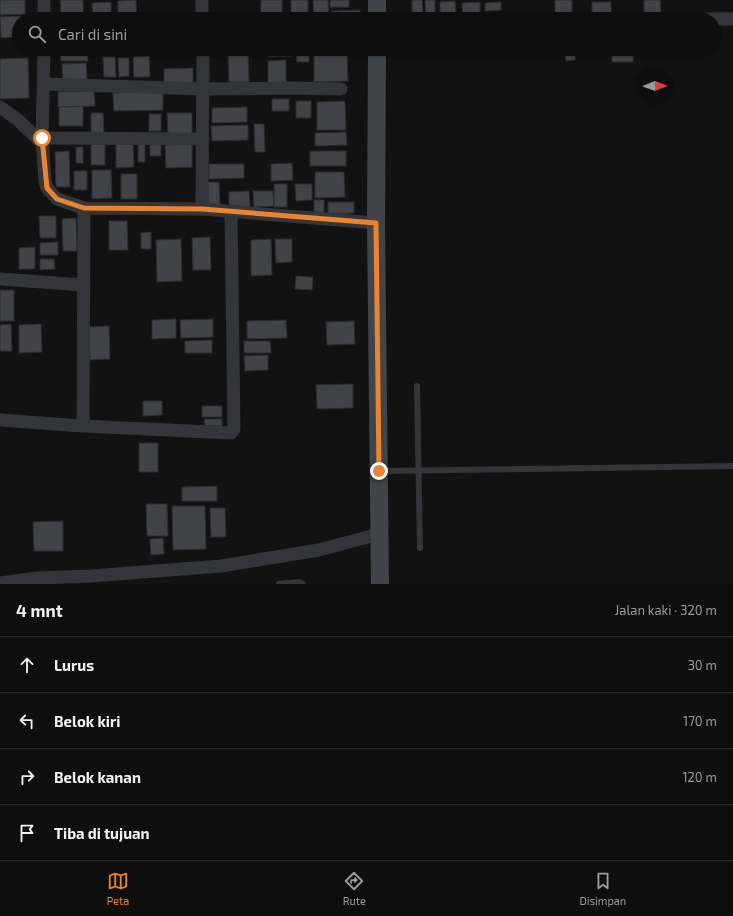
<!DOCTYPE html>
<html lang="id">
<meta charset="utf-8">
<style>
body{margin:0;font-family:"Exo 2",sans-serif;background:#1c1c1c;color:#f1f3f6}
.compass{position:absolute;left:637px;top:68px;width:36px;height:36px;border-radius:50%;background:#0e0e0e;box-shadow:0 1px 3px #0004;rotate:89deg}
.stop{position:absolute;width:12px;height:12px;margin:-9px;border:3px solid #eb8431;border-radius:50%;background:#fff}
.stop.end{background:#eb8431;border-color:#fff;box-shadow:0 1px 4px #0008}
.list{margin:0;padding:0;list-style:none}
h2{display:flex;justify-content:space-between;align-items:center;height:52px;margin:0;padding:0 16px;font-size:17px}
h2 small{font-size:13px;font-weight:400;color:#9b9c9e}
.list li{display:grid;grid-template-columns:26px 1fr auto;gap:12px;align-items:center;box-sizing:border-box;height:56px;padding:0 16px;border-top:1px solid #2e2e2e}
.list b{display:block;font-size:15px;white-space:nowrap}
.list em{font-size:13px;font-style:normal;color:#9b9c9e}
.icon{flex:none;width:22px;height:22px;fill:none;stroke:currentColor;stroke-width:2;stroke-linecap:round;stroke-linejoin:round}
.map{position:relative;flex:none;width:733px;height:584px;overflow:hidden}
.search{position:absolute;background:#0e0e0e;box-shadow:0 1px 3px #0004;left:12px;right:12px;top:12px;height:44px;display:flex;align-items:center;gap:10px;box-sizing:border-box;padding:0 14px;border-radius:22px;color:#9b9c9e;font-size:15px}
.sheet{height:276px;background:#0e0e0e}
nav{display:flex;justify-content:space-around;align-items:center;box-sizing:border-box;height:56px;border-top:1px solid #2e2e2e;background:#0e0e0e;font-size:11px;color:#9b9c9e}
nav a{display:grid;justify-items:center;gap:2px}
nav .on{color:#eb8431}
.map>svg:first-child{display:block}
</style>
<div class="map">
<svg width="733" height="584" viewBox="0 0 733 584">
<rect width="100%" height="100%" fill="#121213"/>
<g fill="#414346" stroke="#2c2c2f">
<path d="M0 0H25V14L0 15Z"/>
<path d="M60 0H83V14H61Z"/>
<path d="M136 0 137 19H118V1Z"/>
<rect x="261" y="0" width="21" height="19"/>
<rect x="291" y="0" width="17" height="19"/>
<path d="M313 0H328L329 19H314Z"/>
<rect x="330" y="0" width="19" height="7"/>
<path d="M412 0H422L423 13H412Z"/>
<path d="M425 0H435V18H426Z"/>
<rect x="555" y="0" width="17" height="19"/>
<path d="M644 0H660L661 13H644Z"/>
<path d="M455 1 456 17 440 18V2Z"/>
<path d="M111 2V19H93L92 3Z"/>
<path d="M480 2V19H463L462 3Z"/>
<path d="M501 2V10L485 11V3Z"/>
<rect x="592" y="2" width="19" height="17"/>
<path d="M360 10V19H332V11Z"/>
<path d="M24 16V19H19V37L1 38 0 17Z"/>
<path d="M60 49H87L88 61H61Z"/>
<rect x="132" y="49" width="15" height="6"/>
<path d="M267 49H294V56L268 57Z"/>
<path d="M296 49H309V62H297Z"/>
<rect x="313" y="49" width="34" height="3"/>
<path d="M565 49H575V60L566 61Z"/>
<rect x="612" y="49" width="21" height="13"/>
<path d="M248 53 249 82H229L228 54Z"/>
<path d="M347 53 348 81 314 82V54Z"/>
<path d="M149 56 150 77H134L133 57Z"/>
<path d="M103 57H115L116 77H104Z"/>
<path d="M28 58 29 98 0 99V59Z"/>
<path d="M118 58H129V76L119 77Z"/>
<path d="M286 60V83H268V61Z"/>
<path d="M86 63 87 80 63 81 62 64Z"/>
<path d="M193 68V86H164V69Z"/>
<path d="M94 91 95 106 58 107V92Z"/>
<path d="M163 92V110L114 111 113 93Z"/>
<rect x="272" y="99" width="17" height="12"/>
<rect x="296" y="101" width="15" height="17"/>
<path d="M345 101 346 130H317V102Z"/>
<path d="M83 106V126H59V107Z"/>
<path d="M247 107V122L212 123V108Z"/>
<path d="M91 113H103L104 134H91Z"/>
<path d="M167 113H192V136H168Z"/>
<rect x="149" y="114" width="12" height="17"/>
<path d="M254 124H264L265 152H255Z"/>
<path d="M248 125V140L212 141 211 126Z"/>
<path d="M346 132 347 145 315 146V133Z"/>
<rect x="150" y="142" width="11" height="14"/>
<rect x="91" y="144" width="14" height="21"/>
<path d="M116 144H133L134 167 116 168Z"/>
<rect x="138" y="144" width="7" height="18"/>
<path d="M192 144V167L166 168 165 145Z"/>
<rect x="76" y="147" width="7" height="16"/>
<path d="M69 151 70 187H56L55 152Z"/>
<rect x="310" y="151" width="36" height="15"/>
<path d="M292 163 293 180 271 181V164Z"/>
<path d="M209 164H244V178L209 179Z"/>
<path d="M92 170H111L112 198 92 199Z"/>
<rect x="74" y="171" width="13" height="19"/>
<path d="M315 172H344L345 197 315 198Z"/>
<rect x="121" y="174" width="16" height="25"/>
<path d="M207 182H219L220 204 208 205Z"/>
<rect x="274" y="184" width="13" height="23"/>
<path d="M295 184H312V200L296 201Z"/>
<path d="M249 191 250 207H229V192Z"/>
<path d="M253 191H273L274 206 254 207Z"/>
<rect x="314" y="200" width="10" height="15"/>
<path d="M328 202H354V213L328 214Z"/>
<path d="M39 216H56V238H40Z"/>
<path d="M76 218 77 251H63L62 219Z"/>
<path d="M109 221H127L128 250H109Z"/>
<path d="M151 232V249H141V233Z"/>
<path d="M210 237 211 270H193L192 238Z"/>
<path d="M181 239 182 281 157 282 156 240Z"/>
<path d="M271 239 272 275 251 276V240Z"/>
<path d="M275 239H292V262L276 263Z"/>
<path d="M58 242V255H40V243Z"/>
<path d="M35 247V269H19V248Z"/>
<path d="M40 259H54L55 269 40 270Z"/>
<path d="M296 276 313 277 312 290 295 289Z"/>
<rect x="0" y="290" width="14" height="31"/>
<path d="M176 319V338L152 339V320Z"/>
<path d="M213 319V337L181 338 180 320Z"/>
<path d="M286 320 287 338 247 339V321Z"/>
<path d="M354 321 355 344 327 345 326 322Z"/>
<path d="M11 324 12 351H0V325Z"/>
<path d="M41 324 42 352 19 353V325Z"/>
<path d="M109 326 110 359 90 360 89 327Z"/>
<path d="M212 340V353H185V341Z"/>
<path d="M244 341H270L271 353H244Z"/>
<path d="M268 355V370L245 371 244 356Z"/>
<path d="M353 384V408L317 409 316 385Z"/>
<path d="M143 401H162V415L143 416Z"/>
<rect x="202" y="406" width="20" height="11"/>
<path d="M204 419H222V426H205Z"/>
<rect x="139" y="443" width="19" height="29"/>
<path d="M217 486V501H182V487Z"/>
<path d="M146 504H167L168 536H147Z"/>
<path d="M172 506H205L206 549 173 550Z"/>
<path d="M210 508H225L226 537H211Z"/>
<path d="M63 521V551H34L33 522Z"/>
<path d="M163 538 164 554 151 555 150 539Z"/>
</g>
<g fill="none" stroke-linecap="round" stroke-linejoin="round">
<g stroke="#333538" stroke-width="6">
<path d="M417 386 420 548"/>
<path d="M381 471 733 466"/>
<path d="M279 584 299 582 303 584"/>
</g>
<g stroke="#333538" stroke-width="13">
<path d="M44 0V19"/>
<path d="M202 0V19"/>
<path d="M697 19H733"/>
<path d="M44 49 42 138 45 181 47 188 57 199 84 208 202 209 376 223"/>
<path d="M43 84 204 89 292 88 341 89"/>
<path d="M0 107 18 120 43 144"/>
<path d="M42 138 203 139"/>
<path d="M202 209 203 49"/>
<path d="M0 279 84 285"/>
<path d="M0 420 83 426 231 433 234 429 231 211"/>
<path d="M83 426 84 208"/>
<path d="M0 583 37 578 91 576 221 566 319 550 379 534"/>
</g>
<g stroke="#414448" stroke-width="18">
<path d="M377 19V0"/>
<path d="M377 49 376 223 380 584"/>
</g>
</g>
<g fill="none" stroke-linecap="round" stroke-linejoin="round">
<path stroke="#eb8431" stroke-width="5" d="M42 138 47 188 57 199 84 208 202 209 376 223 379 471"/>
</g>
</svg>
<svg class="compass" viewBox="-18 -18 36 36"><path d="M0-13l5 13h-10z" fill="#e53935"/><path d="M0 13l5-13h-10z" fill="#9b9c9e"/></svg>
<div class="stop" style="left:42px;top:138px"></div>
<div class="stop end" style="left:379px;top:471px"></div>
<div class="search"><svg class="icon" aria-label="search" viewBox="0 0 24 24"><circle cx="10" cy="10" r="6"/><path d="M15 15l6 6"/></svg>Cari di sini</div>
</div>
<section class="sheet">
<h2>4 mnt<small>Jalan kaki · 320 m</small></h2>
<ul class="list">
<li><svg class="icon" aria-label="ahead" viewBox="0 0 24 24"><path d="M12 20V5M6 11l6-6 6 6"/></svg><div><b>Lurus</b></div><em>30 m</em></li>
<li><svg class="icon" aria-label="left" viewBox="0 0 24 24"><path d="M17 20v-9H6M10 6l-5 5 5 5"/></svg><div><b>Belok kiri</b></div><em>170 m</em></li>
<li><svg class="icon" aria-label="right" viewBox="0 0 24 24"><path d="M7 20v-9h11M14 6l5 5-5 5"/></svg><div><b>Belok kanan</b></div><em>120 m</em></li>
<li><svg class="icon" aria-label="arrive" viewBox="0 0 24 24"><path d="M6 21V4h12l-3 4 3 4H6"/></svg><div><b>Tiba di tujuan</b></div></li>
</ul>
</section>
<nav>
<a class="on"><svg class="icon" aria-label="map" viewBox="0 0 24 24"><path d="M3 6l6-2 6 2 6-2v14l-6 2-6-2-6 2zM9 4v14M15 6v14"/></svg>Peta</a>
<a><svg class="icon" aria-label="directions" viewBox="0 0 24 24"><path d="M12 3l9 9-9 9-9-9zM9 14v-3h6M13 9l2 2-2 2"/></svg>Rute</a>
<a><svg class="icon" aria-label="saved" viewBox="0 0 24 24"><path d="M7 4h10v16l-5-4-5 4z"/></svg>Disimpan</a>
</nav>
